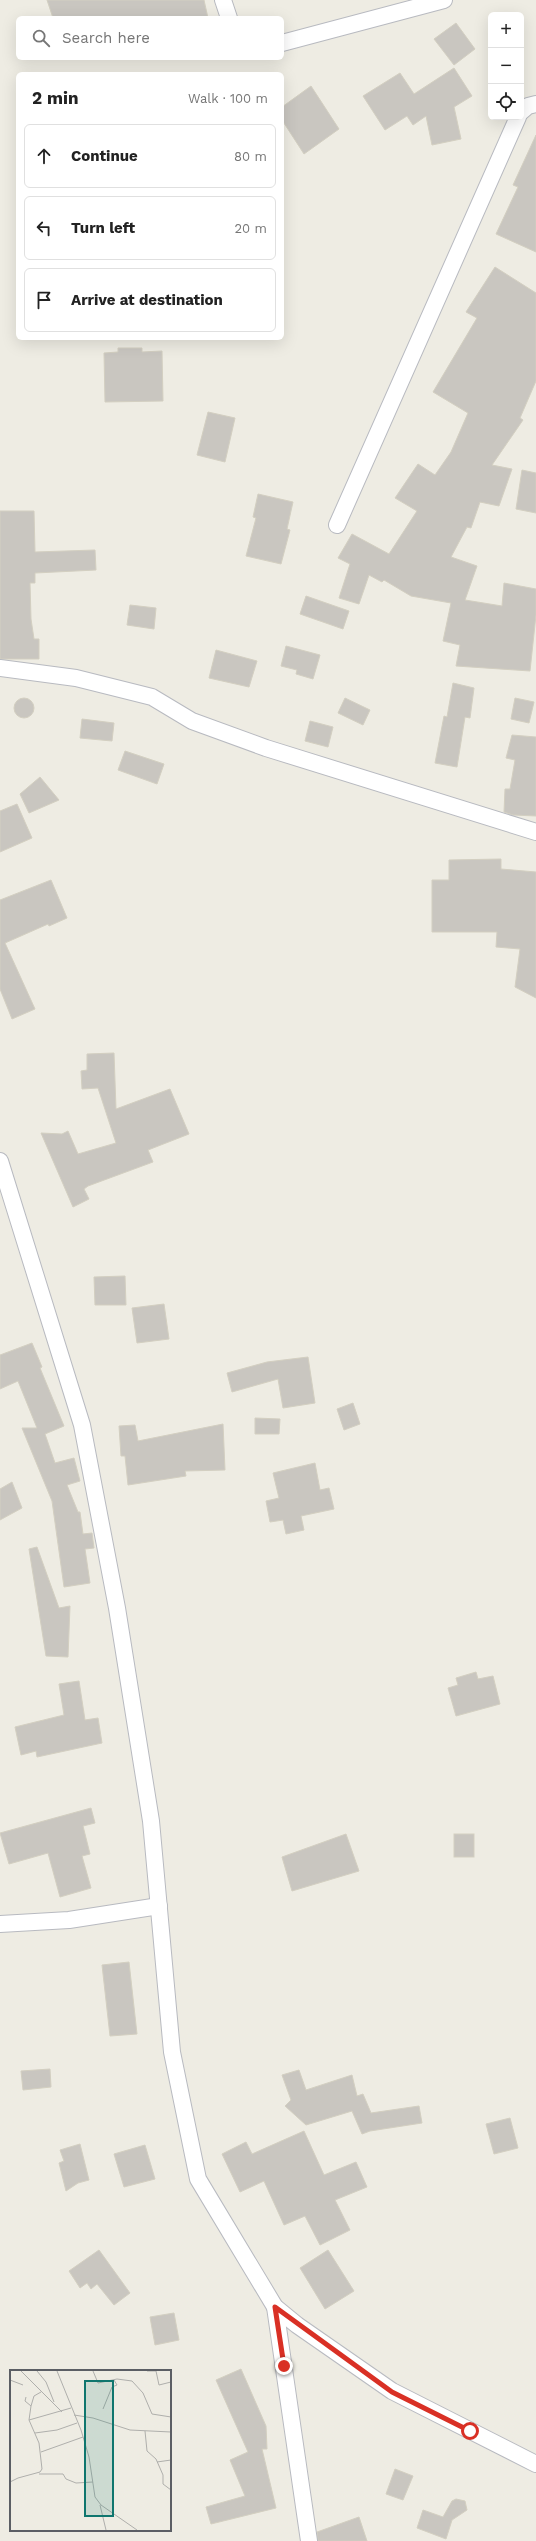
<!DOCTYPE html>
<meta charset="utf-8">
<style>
body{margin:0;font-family:"Work Sans",sans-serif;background:#f2f2f2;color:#222}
.controls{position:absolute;right:12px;top:12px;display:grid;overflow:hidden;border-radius:6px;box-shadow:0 4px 16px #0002}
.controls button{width:36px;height:36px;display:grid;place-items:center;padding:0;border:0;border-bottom:1px solid #e0e0e0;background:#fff;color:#222;font:20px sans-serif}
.stop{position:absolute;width:12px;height:12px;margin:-9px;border:3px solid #d93025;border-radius:50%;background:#fff}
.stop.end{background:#d93025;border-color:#fff;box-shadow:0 1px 4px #0008}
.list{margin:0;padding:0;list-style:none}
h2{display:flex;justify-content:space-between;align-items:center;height:52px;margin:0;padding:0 16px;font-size:17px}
h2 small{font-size:13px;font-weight:400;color:#767676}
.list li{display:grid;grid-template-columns:26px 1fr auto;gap:12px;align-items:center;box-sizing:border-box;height:64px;margin:0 8px 8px;padding:0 8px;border:1px solid #e0e0e0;border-radius:6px}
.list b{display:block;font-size:15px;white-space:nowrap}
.list em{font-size:13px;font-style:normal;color:#767676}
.icon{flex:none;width:22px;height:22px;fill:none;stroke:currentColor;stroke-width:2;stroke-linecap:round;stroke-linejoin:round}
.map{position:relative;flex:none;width:536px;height:2541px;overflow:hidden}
.search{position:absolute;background:#fff;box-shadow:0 4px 16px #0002;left:16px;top:16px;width:268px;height:44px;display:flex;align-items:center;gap:10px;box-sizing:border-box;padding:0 14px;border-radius:6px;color:#767676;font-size:15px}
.panel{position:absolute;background:#fff;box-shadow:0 4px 16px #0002;left:16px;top:72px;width:268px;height:268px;border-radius:6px}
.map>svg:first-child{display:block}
</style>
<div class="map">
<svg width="536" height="2541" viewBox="0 0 536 2541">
<rect width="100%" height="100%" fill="#eeece3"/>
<g fill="#c9c6c0" stroke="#d3cfc1">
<path d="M47 0H204L208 18H53Z"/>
<path d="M456 23 475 49 454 65 434 39Z"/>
<path d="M454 68 472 96 454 107 461 139 432 145 426 116 413 125 407 116 385 130 363 96 400 73 414 94Z"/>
<path d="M311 86 339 129 304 154 282 120V107Z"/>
<path d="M536 135V252L496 234 518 187 513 185Z"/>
<path d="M495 267 536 293V381L520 418 523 420 492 465 512 469 499 506 480 502 471 528 467 527 451 557 477 566 465 600 502 606 504 583 536 589V615L530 671 456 666 460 645 443 641 451 603 411 596 384 580 382 582 369 575 359 604 339 598 350 564 338 558 352 534 389 554 417 511 395 498 418 464 435 475 451 452 468 413 433 392 477 318 466 312Z"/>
<path d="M118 348H142V352L162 351 163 401 105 402 104 353 118 352Z"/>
<path d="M208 412 235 418 225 462 197 455Z"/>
<path d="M522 470 536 473V513L516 509Z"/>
<path d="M258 494 293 502 287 529 290 530 281 564 246 556 256 518 253 517Z"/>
<path d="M0 511H34L35 552 95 550 96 570 35 573V583H30L31 619 34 639H39V659H0Z"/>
<path d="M306 596 349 611 343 629 300 614Z"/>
<path d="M130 605 156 608 154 629 127 625Z"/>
<path d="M286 646 320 655 313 679 296 674 297 670 281 666Z"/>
<path d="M216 650 257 661 249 687 209 678Z"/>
<path d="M453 683 474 688 470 718 465 717 457 767 435 763 444 716 447 717Z"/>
<path d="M345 698 370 710 363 725 338 713Z"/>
<path d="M515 698 534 702 529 723 511 719Z"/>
<circle cx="24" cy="708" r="10"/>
<path d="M82 719 114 723 112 741 80 738Z"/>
<path d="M310 721 333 727 328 747 305 741Z"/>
<path d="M512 735 536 737V816L513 815 504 812 505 789H510L515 760 506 758Z"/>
<path d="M125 751 164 764 157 784 118 770Z"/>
<path d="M40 777 59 800 29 813 20 794Z"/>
<path d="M17 804 32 838 0 852V811Z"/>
<path d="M501 859V869L536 872V998L515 987 520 949 496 947 497 932H432V880H449V860Z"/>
<path d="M51 880 67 918 49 926 48 924 5 943 35 1009 12 1019 0 989V900Z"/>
<path d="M114 1053 116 1109 170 1089 189 1134 148 1150 153 1162 88 1186 84 1189 89 1199 73 1207 41 1133 62 1134 68 1131 78 1154 116 1143 98 1088 82 1089 81 1071 87 1070V1054Z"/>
<path d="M125 1276 126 1305H95L94 1277Z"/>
<path d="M164 1304 169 1339 137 1343 132 1308Z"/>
<path d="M32 1343 42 1367 40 1368 64 1426 45 1434 55 1463 74 1458 80 1481 67 1485 78 1512H80L83 1534 92 1533 94 1548 85 1549 90 1583 64 1587 52 1501 22 1428H37L18 1381 0 1389V1355Z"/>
<path d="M308 1357 315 1403 283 1408 278 1379 232 1392 227 1373 267 1362Z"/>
<path d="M353 1403 360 1424 344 1430 337 1409Z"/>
<path d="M255 1418 280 1419 279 1434H255Z"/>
<path d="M223 1424 225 1470 185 1471 186 1476 128 1485 125 1456H121L119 1426 135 1425 138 1441Z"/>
<path d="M315 1463 320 1490 329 1488 334 1509 301 1516 304 1530 286 1534 283 1520 270 1522 266 1501 279 1498 273 1473Z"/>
<path d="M12 1482 22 1508 0 1520V1489Z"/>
<path d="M37 1547 59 1608 70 1606 68 1657 46 1656 29 1549Z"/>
<path d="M476 1672 478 1679 493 1676 500 1704 456 1716 448 1688 458 1685 456 1678Z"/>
<path d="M79 1681 85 1720 98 1718 102 1743 37 1757 36 1751 21 1755 15 1727 64 1715 59 1684Z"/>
<path d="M91 1808 95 1823 83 1826 90 1854 82 1856 91 1888 60 1897 48 1853 9 1864 0 1833Z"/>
<path d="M346 1834 359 1871 292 1891 282 1857Z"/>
<rect x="454" y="1834" width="20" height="23"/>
<path d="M129 1962 137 2034 110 2036 102 1965Z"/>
<path d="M50 2069 51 2087 23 2090 21 2071Z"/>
<path d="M299 2070 306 2090 352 2075 357 2096 363 2094 371 2113 419 2106 422 2123 370 2131 362 2134 352 2111 306 2125 285 2106 291 2100 282 2075Z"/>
<path d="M510 2118 518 2148 494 2154 486 2124Z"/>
<path d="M304 2131 324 2175 356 2162 367 2187 335 2200 350 2230 320 2245 305 2216 284 2225 264 2181 240 2192 222 2154 246 2142 252 2154Z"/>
<path d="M80 2144 89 2180 78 2183 66 2191 59 2163 64 2161 60 2150Z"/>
<path d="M145 2145 155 2179 124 2187 114 2154Z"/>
<path d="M99 2250 130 2293 114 2305 97 2284 91 2289 87 2283 80 2288 69 2271Z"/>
<path d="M328 2250 354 2291 325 2309 300 2268Z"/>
<path d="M174 2313 179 2340 155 2345 150 2317Z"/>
<path d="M241 2369 266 2426 267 2449H262L276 2508 211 2524 206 2507 245 2496 230 2460 248 2452 216 2380Z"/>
<path d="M395 2469 413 2476 403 2500 386 2494Z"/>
<path d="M456 2499 465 2501 467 2510 452 2520 446 2539 417 2528 423 2510 443 2517 452 2501Z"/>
<path d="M359 2517 367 2541H318L317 2532Z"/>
</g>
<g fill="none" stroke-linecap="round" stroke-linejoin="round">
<g stroke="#b8bac0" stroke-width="18">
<g id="minor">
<path d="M223 0 229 18"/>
<path d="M282 43 444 0"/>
<path d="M521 112 528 106 536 104"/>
<path d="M337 525 518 117"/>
<path d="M0 668 76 678 152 697 192 721 266 748 536 832"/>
<path d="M0 1161 82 1425 117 1608 151 1821 172 2052 198 2179 275 2307 297 2325 392 2391 536 2464"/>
<path d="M0 1924 69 1920 159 1906"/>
<path d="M275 2307 309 2541"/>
</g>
</g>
<use href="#minor" stroke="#fff" stroke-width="16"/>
</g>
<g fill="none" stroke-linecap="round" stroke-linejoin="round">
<path stroke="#d93025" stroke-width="5" d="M284 2366 275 2307 392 2392 470 2431"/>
</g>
<g transform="translate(10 2370)">
<rect width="161" height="161" fill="#eeece3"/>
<path fill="none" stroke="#afafac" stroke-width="1" d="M11 1 52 42M27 1 36 12 44 32M47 1 71 60 79 87 85 127 91 135 127 160M83 1 88 13 107 9 122 11 133 23 142 44 161 47M137 1H146L149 15 161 12M0 10 13 15M16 27 15 31 21 36 19 50M21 36 24 26 31 22M93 39 102 17 107 15 104 10M64 45 83 48 120 60 161 62M135 61 137 81 146 89 153 105V114L161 120M25 63 47 60 67 53M31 82 73 67M147 92 161 90M29 104H53L56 109 66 113 83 112M0 112 8 108 30 102 32 99 29 73 19 50 61 38M90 135 96 160"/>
<path fill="#0f766e" fill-opacity="0.15" stroke="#0f766e" stroke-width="2" d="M75 11H103V146H75Z"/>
<rect width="161" height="161" fill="none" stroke="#5b5e64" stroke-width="2"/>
</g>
</svg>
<div class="controls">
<button>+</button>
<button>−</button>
<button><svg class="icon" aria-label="locate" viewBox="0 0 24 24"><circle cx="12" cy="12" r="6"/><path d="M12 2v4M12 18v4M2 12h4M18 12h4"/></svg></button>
</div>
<div class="stop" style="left:470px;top:2431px"></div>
<div class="stop end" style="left:284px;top:2366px"></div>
<div class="search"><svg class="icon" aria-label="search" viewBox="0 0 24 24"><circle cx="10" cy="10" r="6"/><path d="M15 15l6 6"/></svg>Search here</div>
<section class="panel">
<h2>2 min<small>Walk · 100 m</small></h2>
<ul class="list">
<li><svg class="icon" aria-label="ahead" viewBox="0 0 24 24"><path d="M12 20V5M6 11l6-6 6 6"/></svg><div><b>Continue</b></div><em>80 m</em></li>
<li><svg class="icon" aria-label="left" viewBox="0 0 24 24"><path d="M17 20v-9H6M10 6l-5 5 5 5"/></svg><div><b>Turn left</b></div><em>20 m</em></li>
<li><svg class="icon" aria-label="arrive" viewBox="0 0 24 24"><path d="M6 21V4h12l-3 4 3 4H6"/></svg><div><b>Arrive at destination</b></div></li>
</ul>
</section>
</div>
